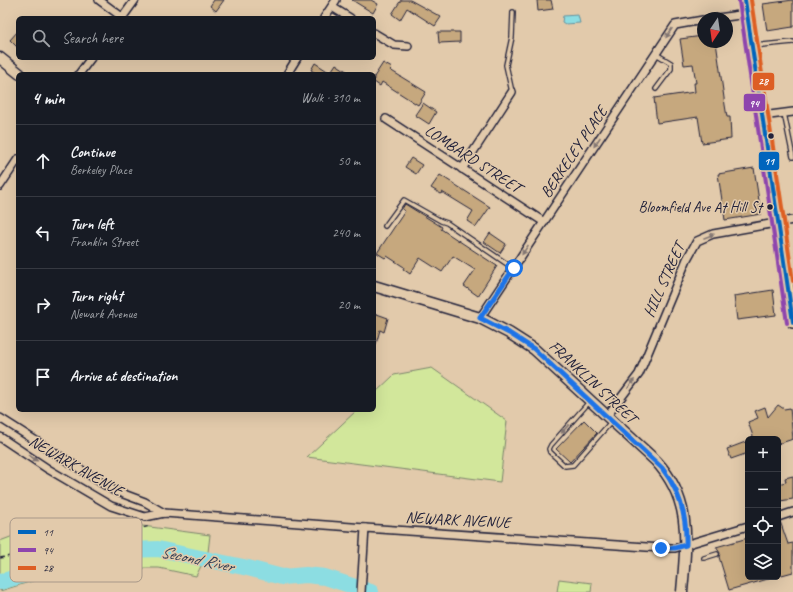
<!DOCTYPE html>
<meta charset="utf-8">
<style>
body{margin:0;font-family:Caveat,sans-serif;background:#20242c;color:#f1f3f6}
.controls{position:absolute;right:12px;bottom:12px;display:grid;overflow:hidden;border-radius:6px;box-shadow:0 4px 16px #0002}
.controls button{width:36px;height:36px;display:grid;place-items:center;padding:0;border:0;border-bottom:1px solid #363941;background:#171b24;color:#f1f3f6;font:20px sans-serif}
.compass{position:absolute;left:697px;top:12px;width:36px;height:36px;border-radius:50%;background:#171b24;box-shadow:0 4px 16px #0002;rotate:193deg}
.stop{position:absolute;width:12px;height:12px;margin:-9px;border:3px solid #1a73e8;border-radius:50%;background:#fff}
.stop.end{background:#1a73e8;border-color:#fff;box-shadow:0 1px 4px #0008}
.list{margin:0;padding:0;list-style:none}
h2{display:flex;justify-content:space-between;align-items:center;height:52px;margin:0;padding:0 16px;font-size:17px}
h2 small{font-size:13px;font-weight:400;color:#9ea1a6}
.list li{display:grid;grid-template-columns:26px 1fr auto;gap:12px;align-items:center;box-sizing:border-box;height:72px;padding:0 16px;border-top:1px solid #363941}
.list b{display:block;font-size:15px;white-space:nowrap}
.list p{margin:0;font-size:13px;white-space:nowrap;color:#9ea1a6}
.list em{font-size:13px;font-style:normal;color:#9ea1a6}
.icon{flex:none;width:22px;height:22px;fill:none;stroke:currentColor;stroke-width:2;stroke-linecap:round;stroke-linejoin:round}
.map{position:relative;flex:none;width:793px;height:592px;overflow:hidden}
.search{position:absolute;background:#171b24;box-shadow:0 4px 16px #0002;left:16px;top:16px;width:360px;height:44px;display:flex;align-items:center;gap:10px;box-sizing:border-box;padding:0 14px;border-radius:6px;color:#9ea1a6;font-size:15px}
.panel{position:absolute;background:#171b24;box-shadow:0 4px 16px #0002;left:16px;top:72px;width:360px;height:340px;border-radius:6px}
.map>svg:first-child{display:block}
</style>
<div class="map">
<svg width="793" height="592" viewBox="0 0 793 592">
<rect width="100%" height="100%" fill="#e2caab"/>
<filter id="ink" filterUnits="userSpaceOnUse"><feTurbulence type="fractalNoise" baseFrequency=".025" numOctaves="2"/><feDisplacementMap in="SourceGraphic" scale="8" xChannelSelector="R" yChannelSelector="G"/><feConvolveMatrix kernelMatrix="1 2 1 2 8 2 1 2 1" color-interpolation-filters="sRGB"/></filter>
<g filter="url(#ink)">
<g fill="#d2e79b" stroke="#7a846b">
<path d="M432 368 507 421 500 482 307 457 357 410H374V394L394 375Z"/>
<path d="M120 523 210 535 208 552 196 576 159 568H129L80 579 52 575 0 591V541L29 530Z"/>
<path d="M559 579 592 583 591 592H557Z"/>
</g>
<path fill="#8cdde2" stroke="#62929f" d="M578 15 580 23 565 24 562 22 563 16Z"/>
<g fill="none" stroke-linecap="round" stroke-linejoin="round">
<path stroke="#8cdde2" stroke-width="16" d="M0 582 74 560 130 550 158 549 248 568 282 577 306 575 325 577 371 592"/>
</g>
<g fill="#c6a87e" stroke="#22223b">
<path d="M214 0H224L216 11 210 6Z"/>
<path d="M352 0H371L378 4 373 13Z"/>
<path d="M401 0H410L441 17 435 26 407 8 400 20 392 14Z"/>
<path d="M537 0H551L553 9 538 11Z"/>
<path d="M793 0V27L767 31 763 4Z"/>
<path d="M18 31V48L10 40Z"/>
<path d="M438 32H460V42L439 43Z"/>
<path d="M703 36V42H716L725 105 727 117H730L731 139 702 143 698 117 657 123 654 98 695 92 694 83H696L693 64 684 65 680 39Z"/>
<path d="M315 63 332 74H317L311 70Z"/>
<path d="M383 63 392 68 390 70 426 92 418 105 382 82 380 86 374 82V77Z"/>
<path d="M336 64 351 74H338L332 70Z"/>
<path d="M423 103 436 112 429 124 415 115Z"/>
<path d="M411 158 422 165 416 174 405 167Z"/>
<path d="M754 168 761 214 725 220 718 174Z"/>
<path d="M440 175 490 207 476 227 467 221 473 211 442 192 441 194 431 188Z"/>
<path d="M405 204 442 227 441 229 497 266 478 296 464 286 475 270 453 256 442 272 420 258 410 274 403 269 404 267 387 256 385 258 377 253 405 211 402 209Z"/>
<path d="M490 233 506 244 500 253 484 242Z"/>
<path d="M773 290 776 315 737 320 734 296Z"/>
<path d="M374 313 388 318 384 332 380 330 376 344 374 343Z"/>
<path d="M778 405 784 409 790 408 793 439 778 444V439H754L748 422 758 418 755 411 765 407 768 417Z"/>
<path d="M584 420 597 433 570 462 556 449Z"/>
<path d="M748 441V453L731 459 727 449Z"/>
<path d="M793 476V499L780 501 778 484 786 482 785 478Z"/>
<path d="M780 521 788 544 793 543V572L778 576V522Z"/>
<path d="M748 538V577H768V579L729 590 719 557 720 553 716 547Z"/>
</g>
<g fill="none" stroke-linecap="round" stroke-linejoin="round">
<g stroke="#22223b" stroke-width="6">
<g id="service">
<path d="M753 46 793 42"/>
<path d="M656 54 671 63V69L656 89"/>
<path d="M512 92 506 65 512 37 513 12"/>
<path d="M784 113 793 157"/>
<path d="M385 226 404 200 441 221 447 223 513 268"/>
<path d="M590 401 551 445 549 449 550 452 565 466 573 465 611 422"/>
<path d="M704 558 717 554"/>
</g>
</g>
<g stroke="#22223b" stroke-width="10">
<g id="minor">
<path d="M99 0 122 17"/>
<path d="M332 7 350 18"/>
<path d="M122 18 135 0"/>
<path d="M324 18 336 0"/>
<path d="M718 18 747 14"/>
<path d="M374 33 394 45 408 46"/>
<path d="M79 74 91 58"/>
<path d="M287 74 297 58"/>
<path d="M762 116 793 112"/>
<path d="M386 119 544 222"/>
<path d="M462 169 512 92"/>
<path d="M0 186 18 159"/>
<path d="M480 318 675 25 703 20"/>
<path d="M607 416 639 374 687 259 697 241 713 234 793 220"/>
<path d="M0 418 113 490 145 502 164 513"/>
<path d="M0 437 48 469 111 506 145 517 164 513 365 528 661 548H675L748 526"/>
<path d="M778 517 793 512"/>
<path d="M361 592 365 528"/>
</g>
</g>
<g stroke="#22223b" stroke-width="13">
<g id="secondary">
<path d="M0 58 20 74"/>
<path d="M374 286 480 318 509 333 534 349 656 461C693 501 686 543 682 592"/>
</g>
</g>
<g stroke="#22223b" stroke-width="14">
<path id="primary" d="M745 0 793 322"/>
</g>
<path stroke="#22223b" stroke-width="1.5" stroke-dasharray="4 3" stroke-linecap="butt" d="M0 558 96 540 150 526"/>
<use href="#service" stroke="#e2caab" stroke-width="3.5"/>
<use href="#minor" stroke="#e2caab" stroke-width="7"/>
<use href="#secondary" stroke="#e2caab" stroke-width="10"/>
<use href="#primary" stroke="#f8deab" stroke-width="11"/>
<g stroke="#e2caab" stroke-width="7">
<path id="bus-1" d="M745 0 793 322"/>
</g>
<g stroke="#e2caab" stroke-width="7">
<path id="bus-2" d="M739 1 787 323"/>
</g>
<g stroke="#e2caab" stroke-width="7">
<path id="bus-3" d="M751 0 793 281"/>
</g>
<use href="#bus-1" stroke="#0065bd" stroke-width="4"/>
<use href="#bus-2" stroke="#8e44ad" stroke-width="4"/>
<use href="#bus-3" stroke="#dd5e24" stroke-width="4"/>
</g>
<defs><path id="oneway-solid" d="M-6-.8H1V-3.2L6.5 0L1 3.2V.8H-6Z"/></defs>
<g fill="#827673">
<use href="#oneway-solid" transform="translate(669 33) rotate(124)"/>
<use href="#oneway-solid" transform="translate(597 142) rotate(124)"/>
<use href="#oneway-solid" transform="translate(709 236) rotate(-21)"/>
<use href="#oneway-solid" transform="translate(525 250) rotate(124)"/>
<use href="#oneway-solid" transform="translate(631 384) rotate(-54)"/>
<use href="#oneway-solid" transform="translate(565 429) rotate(131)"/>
<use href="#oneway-solid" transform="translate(33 458) rotate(33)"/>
</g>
</g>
<g fill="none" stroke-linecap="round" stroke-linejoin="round" filter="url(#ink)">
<path stroke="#1a73e8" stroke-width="5" d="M514 268 480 318 509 333 534 349 662 468C680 491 687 517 686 545L675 548H661"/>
</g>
<g fill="#22223b" stroke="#e2caab" stroke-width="1.5">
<circle cx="771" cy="136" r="3.5"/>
<circle cx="770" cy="207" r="3.5"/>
</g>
<g text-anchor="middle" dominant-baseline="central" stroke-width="3" stroke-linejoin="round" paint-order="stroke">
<g font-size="15" fill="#22223b" stroke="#e2caab" text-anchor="end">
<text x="762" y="207">Bloomfield Ave At Hill St</text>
</g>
<g font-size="16" fill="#22223b" stroke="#e2caab">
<text transform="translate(574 152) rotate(-56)">BERKELEY PLACE</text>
<text transform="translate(473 159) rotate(33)">LOMBARD STREET</text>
<text transform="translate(664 280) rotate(-66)">HILL STREET</text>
<text transform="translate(593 382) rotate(43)">FRANKLIN STREET</text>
<text transform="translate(76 466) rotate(30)">NEWARK AVENUE</text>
<text transform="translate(458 520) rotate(3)">NEWARK AVENUE</text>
</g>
<g font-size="17" font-style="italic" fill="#323e54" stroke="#e2caab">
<text transform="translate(197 559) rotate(12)">Second River</text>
</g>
</g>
<rect x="10" y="518" width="132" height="64" rx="6" fill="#e2caab" stroke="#a89889" stroke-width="1"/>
<rect x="18" y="530" width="18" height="4" fill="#0065bd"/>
<rect x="18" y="548" width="18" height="4" fill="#8e44ad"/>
<rect x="18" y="566" width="18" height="4" fill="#dd5e24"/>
<g font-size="11" fill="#22223b">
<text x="43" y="536">11</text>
<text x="43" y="554">94</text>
<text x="43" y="572">28</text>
</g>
<g stroke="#e2caab" stroke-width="1.5">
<rect x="752" y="72" width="23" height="19" rx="4" fill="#dd5e24"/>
<rect x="743" y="93" width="23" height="19" rx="4" fill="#8e44ad"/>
<rect x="758" y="151" width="22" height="20" rx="4" fill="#0065bd"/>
</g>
<g font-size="11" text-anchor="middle" font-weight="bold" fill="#fff">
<text x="763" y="85">28</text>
<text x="754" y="107">94</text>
<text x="769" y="165">11</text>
</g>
</svg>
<div class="controls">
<button>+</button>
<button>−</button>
<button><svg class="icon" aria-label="locate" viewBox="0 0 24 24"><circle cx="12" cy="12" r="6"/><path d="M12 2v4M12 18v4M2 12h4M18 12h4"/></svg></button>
<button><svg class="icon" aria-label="layers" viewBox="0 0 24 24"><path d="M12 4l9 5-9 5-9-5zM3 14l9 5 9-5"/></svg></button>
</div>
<svg class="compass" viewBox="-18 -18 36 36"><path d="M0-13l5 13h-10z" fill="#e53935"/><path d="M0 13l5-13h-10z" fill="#9ea1a6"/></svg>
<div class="stop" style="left:514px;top:268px"></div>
<div class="stop end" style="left:661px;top:548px"></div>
<div class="search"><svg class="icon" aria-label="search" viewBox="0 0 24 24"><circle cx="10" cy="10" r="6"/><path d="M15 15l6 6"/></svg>Search here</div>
<section class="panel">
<h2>4 min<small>Walk · 310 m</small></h2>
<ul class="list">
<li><svg class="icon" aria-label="ahead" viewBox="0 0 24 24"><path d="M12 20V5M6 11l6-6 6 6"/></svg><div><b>Continue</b><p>Berkeley Place</p></div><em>50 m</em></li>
<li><svg class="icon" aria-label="left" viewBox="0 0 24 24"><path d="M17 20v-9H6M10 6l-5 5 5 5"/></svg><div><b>Turn left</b><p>Franklin Street</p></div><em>240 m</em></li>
<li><svg class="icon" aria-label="right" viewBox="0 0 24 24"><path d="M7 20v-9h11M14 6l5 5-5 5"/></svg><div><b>Turn right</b><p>Newark Avenue</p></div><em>20 m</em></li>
<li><svg class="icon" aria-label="arrive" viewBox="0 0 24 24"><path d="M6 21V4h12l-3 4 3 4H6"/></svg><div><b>Arrive at destination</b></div></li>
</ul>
</section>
</div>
